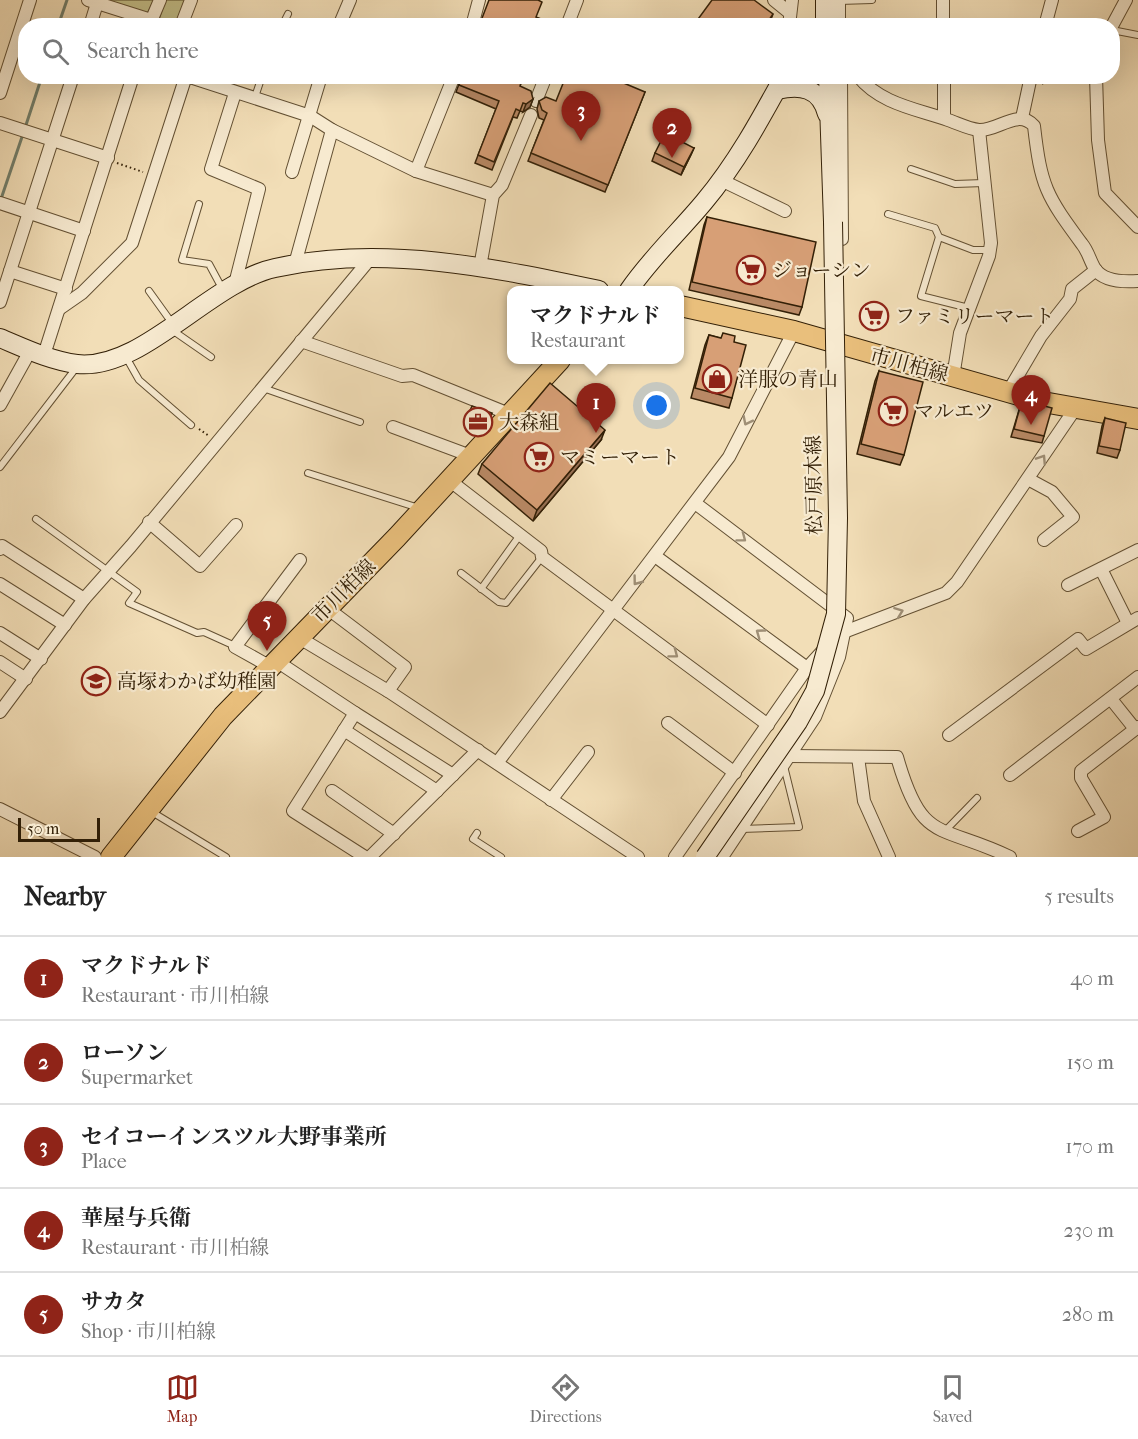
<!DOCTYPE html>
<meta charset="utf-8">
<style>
body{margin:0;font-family:"IM FELL French Canon","Noto Serif JP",serif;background:#f6f6f6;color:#222}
.scale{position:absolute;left:18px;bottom:15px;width:82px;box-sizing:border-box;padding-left:6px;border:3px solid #332007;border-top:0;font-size:16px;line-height:21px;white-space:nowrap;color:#332007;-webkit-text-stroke:4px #f7ead0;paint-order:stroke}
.you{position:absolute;left:657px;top:406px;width:21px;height:21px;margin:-15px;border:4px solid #fff;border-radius:50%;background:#1a73e8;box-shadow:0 0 0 9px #1a73e833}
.badge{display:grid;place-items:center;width:39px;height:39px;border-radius:50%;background:#8f2418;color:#fff;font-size:20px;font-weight:700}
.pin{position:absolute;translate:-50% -50px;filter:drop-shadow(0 2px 3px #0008)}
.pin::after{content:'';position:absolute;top:32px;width:21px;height:18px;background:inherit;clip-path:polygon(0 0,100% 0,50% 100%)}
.popup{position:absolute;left:507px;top:286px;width:177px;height:78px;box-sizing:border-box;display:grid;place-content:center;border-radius:12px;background:#fff;filter:drop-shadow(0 2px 4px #0005);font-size:20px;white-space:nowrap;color:#767676}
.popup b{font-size:22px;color:#222}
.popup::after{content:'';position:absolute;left:50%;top:100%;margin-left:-12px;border:12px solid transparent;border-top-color:#fff}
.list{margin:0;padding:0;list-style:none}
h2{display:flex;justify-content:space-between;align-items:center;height:78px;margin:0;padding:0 24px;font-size:26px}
h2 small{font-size:20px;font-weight:400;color:#767676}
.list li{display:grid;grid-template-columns:39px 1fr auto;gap:18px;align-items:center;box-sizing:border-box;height:84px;padding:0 24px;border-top:2px solid #e0e0e0}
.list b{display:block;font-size:22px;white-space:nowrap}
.list p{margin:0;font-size:20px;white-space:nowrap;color:#767676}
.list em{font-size:20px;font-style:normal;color:#767676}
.icon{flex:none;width:33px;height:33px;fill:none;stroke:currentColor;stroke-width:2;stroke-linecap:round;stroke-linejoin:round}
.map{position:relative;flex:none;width:1138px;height:857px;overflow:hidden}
.search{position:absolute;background:#fff;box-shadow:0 6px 24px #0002;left:18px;right:18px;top:18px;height:66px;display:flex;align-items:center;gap:15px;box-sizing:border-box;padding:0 21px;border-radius:24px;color:#767676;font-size:22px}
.sheet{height:498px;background:#fff}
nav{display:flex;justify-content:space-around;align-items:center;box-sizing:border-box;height:84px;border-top:2px solid #e0e0e0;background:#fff;font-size:16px;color:#767676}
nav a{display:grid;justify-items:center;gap:3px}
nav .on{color:#8f2418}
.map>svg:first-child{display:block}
</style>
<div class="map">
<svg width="1138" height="857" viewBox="0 0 1138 857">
<rect width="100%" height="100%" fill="#f2deb7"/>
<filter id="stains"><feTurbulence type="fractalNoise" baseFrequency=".00333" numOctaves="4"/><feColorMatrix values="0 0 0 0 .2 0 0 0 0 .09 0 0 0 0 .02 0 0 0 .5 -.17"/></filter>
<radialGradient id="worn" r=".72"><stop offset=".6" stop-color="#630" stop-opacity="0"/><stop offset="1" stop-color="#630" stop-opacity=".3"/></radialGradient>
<g fill="#c3bf89" stroke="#7b7048" stroke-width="1.5">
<path d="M106 0H154L147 14Z"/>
<path d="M165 0H186L179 25 157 26Z"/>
</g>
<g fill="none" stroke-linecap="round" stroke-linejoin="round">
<g stroke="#717e6b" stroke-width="3">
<path d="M58 26 67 0"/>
<path d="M25 128 42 76"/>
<path d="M1 199 23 134"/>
</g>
<g stroke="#635033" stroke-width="8">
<g id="lane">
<path d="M839 1 872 0"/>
<path d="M282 26 288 14"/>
<path d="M1112 30 1138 35"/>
<path d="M383 76 396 80"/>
<path d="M255 97 262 76"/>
<path d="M911 169 955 184 984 183"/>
<path d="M199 204 182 260 209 264 223 290"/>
<path d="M888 214 935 228 939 237"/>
<path d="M149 291 172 323"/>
<path d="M969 308 921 296 939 237 973 250H990"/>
<path d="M172 330 211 357"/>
<path d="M126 357 139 380 191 425"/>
<path d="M263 388 360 422"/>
<path d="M0 467 76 368"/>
<path d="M308 473 419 508"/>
<path d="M36 519 137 592 129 603 197 633 204 632 235 646"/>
<path d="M461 573 499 602 506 603 542 557"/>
<path d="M481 589 520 535"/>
<path d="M152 812 226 857"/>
<path d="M741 829 799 827 784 766"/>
<path d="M944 832 977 798"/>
<path d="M477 833 473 839 501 857"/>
</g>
</g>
<g stroke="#635033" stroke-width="14">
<g id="street">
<path d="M88 0 151 20"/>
<path d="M774 0 790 13"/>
<path d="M839 0V26"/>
<path d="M943 0V26"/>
<path d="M90 26 98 0"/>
<path d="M149 26 160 0"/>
<path d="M181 26 191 0"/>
<path d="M339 26 350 0"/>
<path d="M472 26 479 0"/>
<path d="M567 26 577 0"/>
<path d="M789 26 792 0"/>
<path d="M1045 26 1052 0"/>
<path d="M1112 26 1126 0"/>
<path d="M187 76 310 116 332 130 416 171 493 195"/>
<path d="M841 76 842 239"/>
<path d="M858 76C880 104 917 109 948 120 957 123 969 129 979 130 998 131 1018 108 1034 126 1041 187 1046 195 1082 244 1088 251 1090 261 1095 269 1104 282 1124 282 1138 281"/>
<path d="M1096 76 1098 140 1105 193 1138 227"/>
<path d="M0 93 30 0"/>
<path d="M536 101 546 76"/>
<path d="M944 118V76"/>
<path d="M1022 118 1031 76"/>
<path d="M0 123 108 158"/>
<path d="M416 171 454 76"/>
<path d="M292 172 321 76"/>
<path d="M721 180 785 211"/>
<path d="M0 203 84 231"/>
<path d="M295 264 332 130"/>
<path d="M480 267 493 195 502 185 531 115"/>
<path d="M10 271 66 289"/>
<path d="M235 284 259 189 211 169 235 93"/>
<path d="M0 302 73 76"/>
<path d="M59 309 82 293 132 243 186 76"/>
<path d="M301 341 402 376 413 375 509 414"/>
<path d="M44 355 133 76"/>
<path d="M953 377 960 333 989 256 991 243 979 130"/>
<path d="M1008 392 1041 336 1070 299 1072 289 1096 270"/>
<path d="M0 405 30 351"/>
<path d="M393 427 471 456"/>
<path d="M1028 479 1052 492 1073 517 1044 540"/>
<path d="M449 480 541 551 542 557 768 725"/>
<path d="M695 503 847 618 839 657 815 717 722 857"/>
<path d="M149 522 200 566 236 525"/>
<path d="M0 549 2 546 84 599"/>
<path d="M655 556 807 668"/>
<path d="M1101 569 1128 623"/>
<path d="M0 584 65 625"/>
<path d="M1068 585 1138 550"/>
<path d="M327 608 405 667 388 691"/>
<path d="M0 633 41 659"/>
<path d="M298 637 388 691 638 857"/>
<path d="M275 660 355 713 293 811 365 857"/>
<path d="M0 662 26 679"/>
<path d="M269 666 235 647 300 560"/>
<path d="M1111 699 1135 729"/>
<path d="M0 712 84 599 131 546 370 259"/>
<path d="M355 713 453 775"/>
<path d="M668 723 735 773"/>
<path d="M344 730 437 791"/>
<path d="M949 735 1078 639 1086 649 1138 618"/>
<path d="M790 756 897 757C922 845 939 823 1010 857"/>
<path d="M858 757 864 801 889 857"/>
<path d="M497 763 729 457 794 331"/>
<path d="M1010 775 1138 677"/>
<path d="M332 791 394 834"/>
<path d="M551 800 588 752"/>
<path d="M0 809 95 857"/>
<path d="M1078 831 1104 817 1081 778V771L1138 727"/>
<path d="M370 857 478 750"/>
<path d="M675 857 807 668 829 644 844 632 946 593 957 582 1075 409"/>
</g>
</g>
<g stroke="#332007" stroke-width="20">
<g id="secondary">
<path d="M825 0V26"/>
<path d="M828 76 833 222"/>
<path d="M777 90C800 85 820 87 827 114"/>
<path d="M629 290C651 258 679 232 704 202 736 164 760 120 784 76"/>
<path d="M0 338C24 348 51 361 77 364 142 371 210 282 275 268 382 244 495 268 599 290"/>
</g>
</g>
<g stroke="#332007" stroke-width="22">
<g id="primary">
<path d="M680 306 794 331 1043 402 1138 419"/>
<path d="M111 857 223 716 397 537 560 360"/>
</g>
</g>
<g stroke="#332007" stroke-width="2" stroke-dasharray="1.5 3" stroke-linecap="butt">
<path d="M1042 84 1050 76"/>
<path d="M117 163 143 172"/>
<path d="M199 429 209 436"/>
</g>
<use href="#lane" stroke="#f7ead0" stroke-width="6"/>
<use href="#street" stroke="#f7ead0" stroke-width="12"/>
<use href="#secondary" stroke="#f7ead0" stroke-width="18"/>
<use href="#primary" stroke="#e9bf7c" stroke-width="20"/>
<g stroke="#332007" stroke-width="20" stroke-linecap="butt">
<path id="secondary-bridge" d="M705 857 798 722 815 691 836 614 838 518 833 222"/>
</g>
<use href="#secondary-bridge" stroke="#f7ead0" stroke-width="18"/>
</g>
<g fill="#b98965" stroke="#332007" stroke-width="1.5">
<path d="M462 76H524L520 86 533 99 530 107 523 112 520 111 517 118 513 117 492 170 475 163 496 109 456 92Z"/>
<path d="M645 92 605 192 528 161 544 120 539 118 537 109 539 101H556Z"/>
<path d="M694 148 681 175 652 161 655 153Z"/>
<path d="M707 217 802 307 799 315 689 290 704 225Z"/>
<path d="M709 335 734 342 732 398 729 408 691 398 705 345Z"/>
<path d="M879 371 904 455 900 465 857 454 875 381Z"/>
<path d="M1022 400 1044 436 1042 443 1011 437Z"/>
<path d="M1105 418 1120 450 1117 458 1097 453 1102 426Z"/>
<path d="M490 419 478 432 464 425 466 420Z"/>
<path d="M601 440 533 521 478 474 482 464Z"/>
</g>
<g fill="#966f53" stroke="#332007" stroke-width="1.5">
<path d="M773 14 770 22 768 26H765Z"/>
<path d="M533 99 530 107 523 112 526 104Z"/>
<path d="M694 148 691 155 681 175 684 167Z"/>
<path d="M492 413 490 419 478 432 480 426Z"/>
<path d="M605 430 601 440 533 521 537 510Z"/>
</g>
<g fill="#d79f76" stroke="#332007" stroke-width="1.5">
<path d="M489 0H538L542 2 536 17 546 21 544 26H479Z"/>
<path d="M712 0H754L773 14 765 26H693Z"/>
<path d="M462 76H523L520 86 531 91 533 99 526 104 523 103 520 111 516 109 494 162 478 155 499 101 459 85Z"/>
<path d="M566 76H607L645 92 608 185 531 153 547 113 542 110 539 101 546 97 556 101Z"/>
<path d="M665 133 694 148 684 167 655 153Z"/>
<path d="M707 217 816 242 802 307 692 282Z"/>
<path d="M723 333 735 336 734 342 746 345 732 398 695 388 709 335 721 338Z"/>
<path d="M879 371 923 382 904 455 861 444Z"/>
<path d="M550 383 605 430 537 510 482 464Z"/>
<path d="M1022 400 1052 408 1044 436 1014 429Z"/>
<path d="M472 406 492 413 480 426 466 420Z"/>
<path d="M1105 418 1126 423 1120 450 1099 446Z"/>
</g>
<defs><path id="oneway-chevron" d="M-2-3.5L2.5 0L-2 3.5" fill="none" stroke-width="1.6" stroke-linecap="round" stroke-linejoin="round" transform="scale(1.5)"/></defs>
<g stroke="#9f8f76">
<use href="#oneway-chevron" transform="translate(747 421) rotate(117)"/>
<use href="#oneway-chevron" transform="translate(1042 459) rotate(-57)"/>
<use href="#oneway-chevron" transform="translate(742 538) rotate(37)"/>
<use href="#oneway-chevron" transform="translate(637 581) rotate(127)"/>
<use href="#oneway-chevron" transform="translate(899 612) rotate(-21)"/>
<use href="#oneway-chevron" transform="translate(760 633) rotate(-144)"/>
<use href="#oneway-chevron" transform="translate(674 654) rotate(37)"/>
</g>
<defs>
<g id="supermarket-ring" transform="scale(1.5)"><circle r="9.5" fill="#f7ead0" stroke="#8f2418" stroke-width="1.5"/><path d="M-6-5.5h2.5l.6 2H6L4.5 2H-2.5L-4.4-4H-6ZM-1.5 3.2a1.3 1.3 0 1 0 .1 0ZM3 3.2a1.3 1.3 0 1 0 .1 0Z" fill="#8f2418"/></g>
<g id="shop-ring" transform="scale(1.5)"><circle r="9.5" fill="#f7ead0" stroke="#8f2418" stroke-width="1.5"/><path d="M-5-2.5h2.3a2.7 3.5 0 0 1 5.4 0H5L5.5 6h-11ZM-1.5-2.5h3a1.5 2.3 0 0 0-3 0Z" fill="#8f2418"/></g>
<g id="office-ring" transform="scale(1.5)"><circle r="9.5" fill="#f7ead0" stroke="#8f2418" stroke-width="1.5"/><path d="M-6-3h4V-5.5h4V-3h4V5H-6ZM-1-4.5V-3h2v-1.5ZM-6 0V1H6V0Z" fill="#8f2418"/></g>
<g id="school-ring" transform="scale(1.5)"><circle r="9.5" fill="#f7ead0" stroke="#8f2418" stroke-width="1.5"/><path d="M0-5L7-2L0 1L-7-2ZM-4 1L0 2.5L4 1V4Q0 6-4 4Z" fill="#8f2418"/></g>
</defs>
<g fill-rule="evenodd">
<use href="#supermarket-ring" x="751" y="270"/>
<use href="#supermarket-ring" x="874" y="316"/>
<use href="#shop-ring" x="717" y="379"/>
<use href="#supermarket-ring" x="893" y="411"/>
<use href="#office-ring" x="478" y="422"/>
<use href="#supermarket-ring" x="539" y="457"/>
<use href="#school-ring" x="96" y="681"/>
</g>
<g text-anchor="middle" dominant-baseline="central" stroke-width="4.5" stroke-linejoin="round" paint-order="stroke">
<g font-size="20" fill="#332007" stroke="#f7ead0" text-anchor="start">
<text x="772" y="270">ジョーシン</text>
<text x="895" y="316">ファミリーマート</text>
<text x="738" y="379">洋服の青山</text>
<text x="914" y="411">マルエツ</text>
<text x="499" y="422">大森組</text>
<text x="560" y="457">マミーマート</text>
<text x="117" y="681">高塚わかば幼稚園</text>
</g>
<g font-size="20" fill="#332007" stroke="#f7ead0">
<text transform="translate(909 365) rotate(15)">市川柏線</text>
<text transform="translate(814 485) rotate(-91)">松戸原木線</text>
<text transform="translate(344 591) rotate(-45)">市川柏線</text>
</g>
</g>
<rect width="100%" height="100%" filter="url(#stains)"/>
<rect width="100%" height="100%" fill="url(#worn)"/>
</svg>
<div class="scale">50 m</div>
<div class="you"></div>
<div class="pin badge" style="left:596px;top:433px">1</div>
<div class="popup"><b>マクドナルド</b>Restaurant</div>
<div class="pin badge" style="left:672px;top:158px">2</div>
<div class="pin badge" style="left:581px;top:141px">3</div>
<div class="pin badge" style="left:1031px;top:425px">4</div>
<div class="pin badge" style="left:267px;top:651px">5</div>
<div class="search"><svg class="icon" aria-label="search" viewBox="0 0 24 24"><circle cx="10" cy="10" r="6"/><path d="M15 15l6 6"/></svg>Search here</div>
</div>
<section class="sheet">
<h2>Nearby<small>5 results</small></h2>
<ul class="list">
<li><span class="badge">1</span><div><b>マクドナルド</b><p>Restaurant · 市川柏線</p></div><em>40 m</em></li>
<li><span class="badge">2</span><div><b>ローソン</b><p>Supermarket</p></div><em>150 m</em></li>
<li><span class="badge">3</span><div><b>セイコーインスツル大野事業所</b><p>Place</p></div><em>170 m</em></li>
<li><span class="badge">4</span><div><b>華屋与兵衛</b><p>Restaurant · 市川柏線</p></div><em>230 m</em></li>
<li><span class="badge">5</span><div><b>サカタ</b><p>Shop · 市川柏線</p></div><em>280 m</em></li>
</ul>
</section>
<nav>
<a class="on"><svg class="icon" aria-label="map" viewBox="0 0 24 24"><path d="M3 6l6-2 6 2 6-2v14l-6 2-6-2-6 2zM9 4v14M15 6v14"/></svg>Map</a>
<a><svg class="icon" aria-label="directions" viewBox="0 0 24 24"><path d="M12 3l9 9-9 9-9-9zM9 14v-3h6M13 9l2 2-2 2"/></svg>Directions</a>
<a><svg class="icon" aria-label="saved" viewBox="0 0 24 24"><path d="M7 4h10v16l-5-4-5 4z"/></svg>Saved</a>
</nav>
